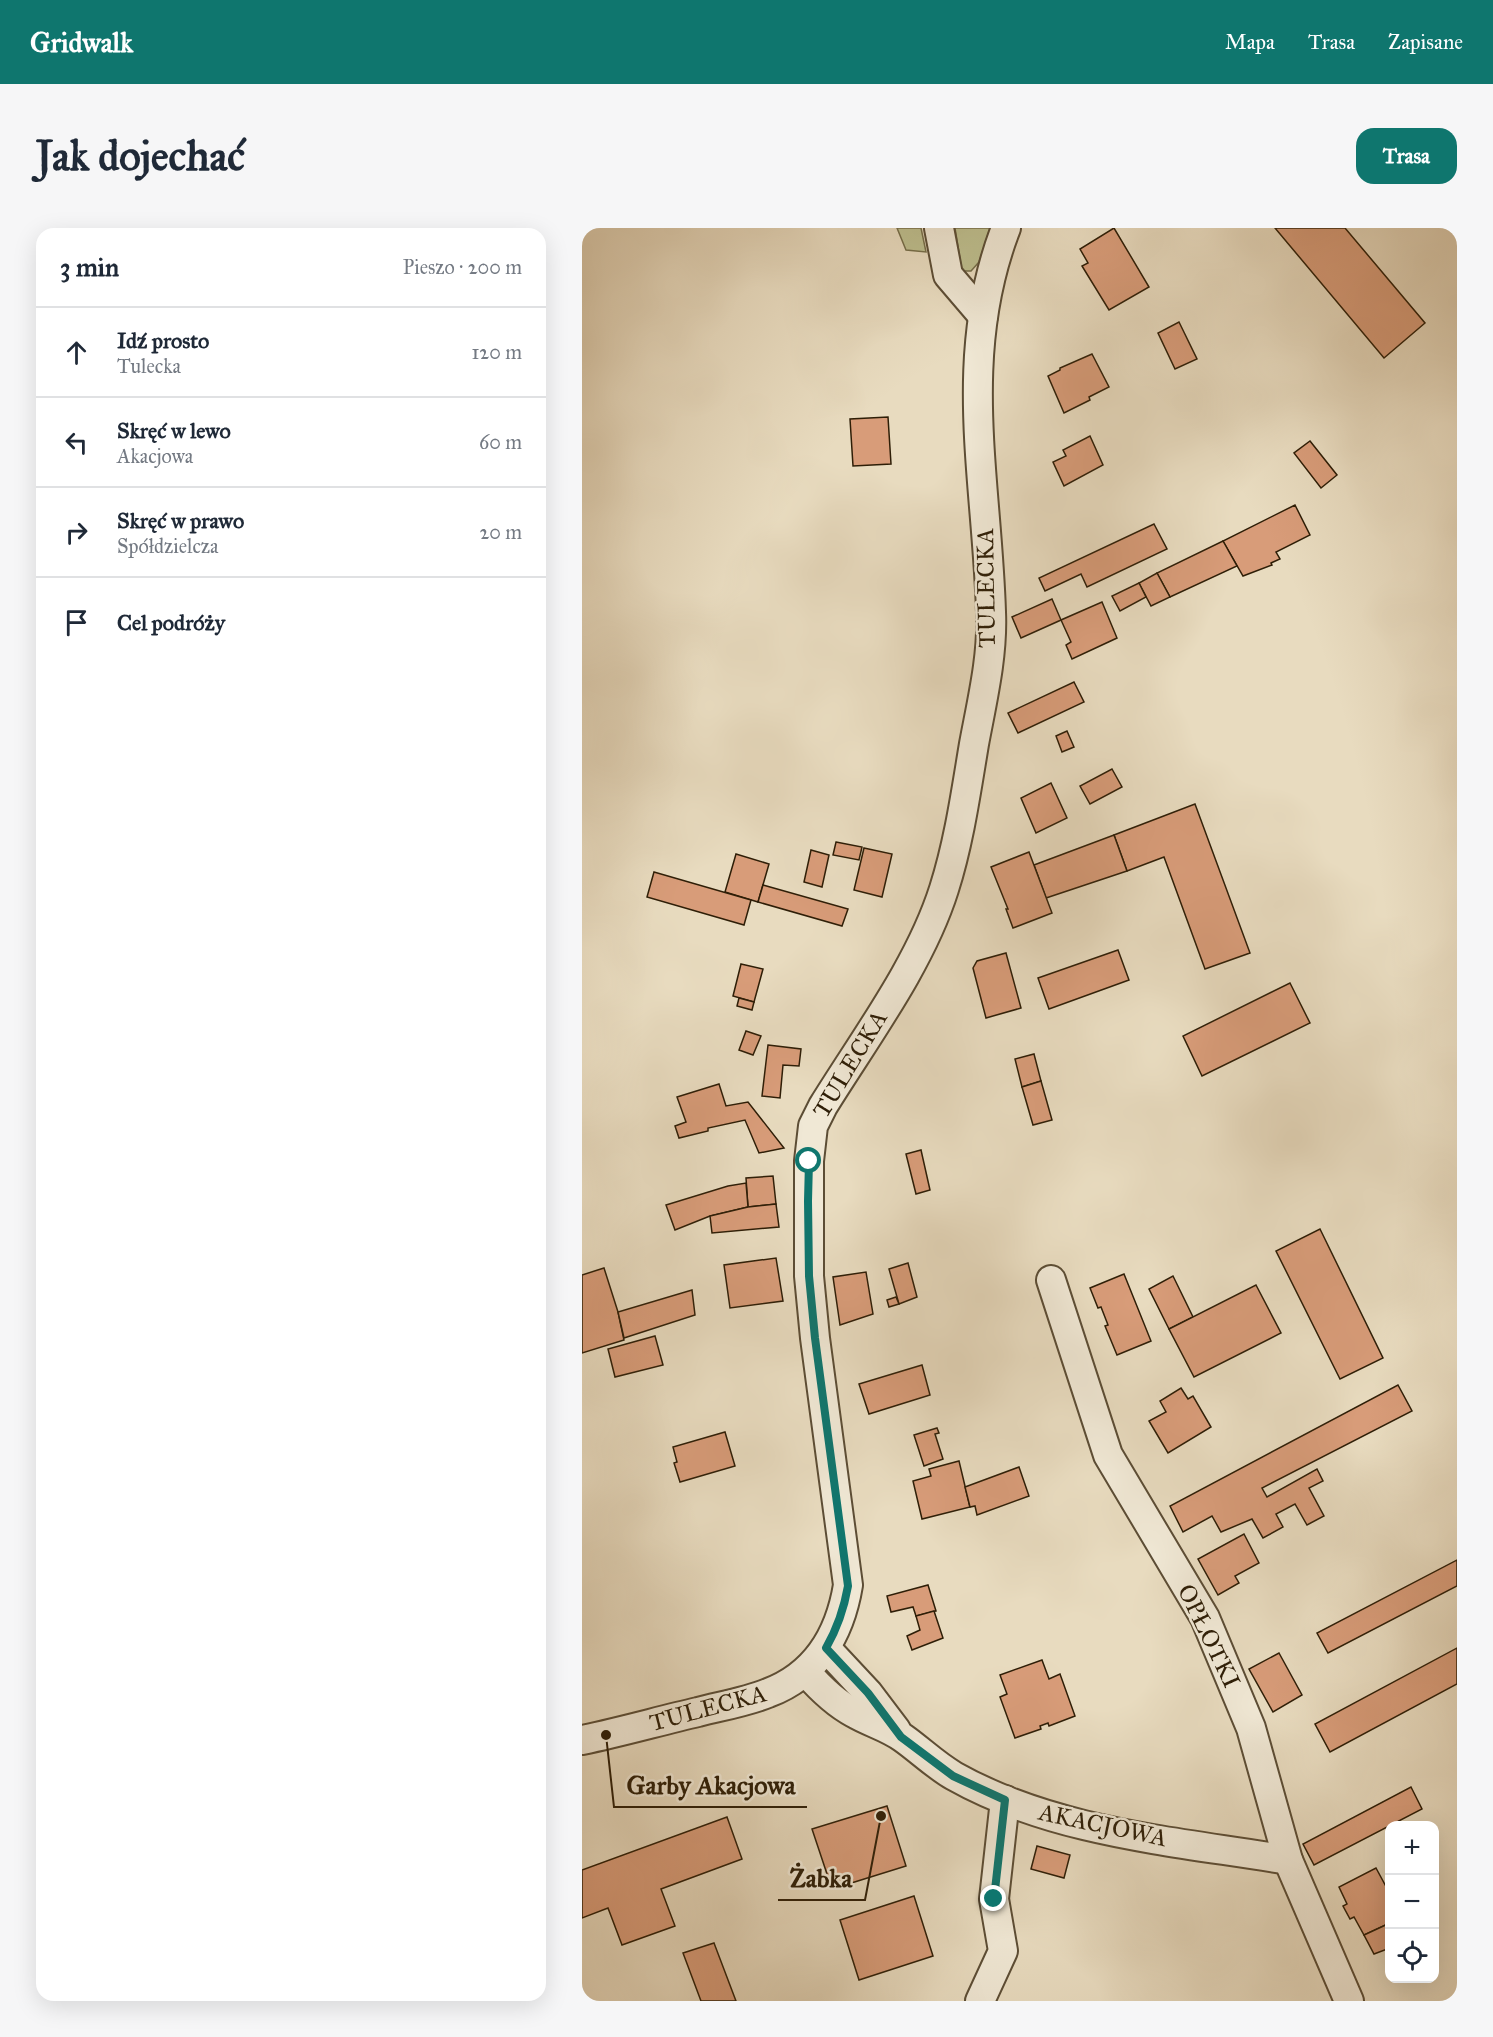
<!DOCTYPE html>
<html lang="pl">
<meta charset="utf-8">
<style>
body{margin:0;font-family:"IM FELL Great Primer",serif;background:#f6f6f7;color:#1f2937}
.controls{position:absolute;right:18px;bottom:18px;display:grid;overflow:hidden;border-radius:12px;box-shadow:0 6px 24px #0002}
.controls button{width:54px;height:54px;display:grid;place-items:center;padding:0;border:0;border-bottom:2px solid #e0e1e3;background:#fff;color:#1f2937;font:30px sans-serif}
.stop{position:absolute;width:18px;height:18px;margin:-14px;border:4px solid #0f766e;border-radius:50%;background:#fff}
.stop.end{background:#0f766e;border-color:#fff;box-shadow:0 2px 6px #0008}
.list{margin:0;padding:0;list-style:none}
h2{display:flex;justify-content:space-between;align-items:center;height:78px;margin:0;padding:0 24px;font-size:26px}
h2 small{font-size:20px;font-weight:400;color:#747a83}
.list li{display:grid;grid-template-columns:39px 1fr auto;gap:18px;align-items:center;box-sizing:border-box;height:90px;padding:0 24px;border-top:2px solid #e0e1e3}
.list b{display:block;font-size:22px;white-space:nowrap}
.list p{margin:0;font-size:20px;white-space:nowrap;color:#747a83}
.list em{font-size:20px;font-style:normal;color:#747a83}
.icon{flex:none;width:33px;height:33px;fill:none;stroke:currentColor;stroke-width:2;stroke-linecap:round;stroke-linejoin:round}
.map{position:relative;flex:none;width:875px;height:1773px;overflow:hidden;border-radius:18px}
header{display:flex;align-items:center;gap:36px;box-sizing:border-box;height:84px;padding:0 30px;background:#0f766e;color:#fff}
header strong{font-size:28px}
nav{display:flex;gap:33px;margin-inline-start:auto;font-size:21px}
.intro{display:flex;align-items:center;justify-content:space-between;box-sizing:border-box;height:144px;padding:0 36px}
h1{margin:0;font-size:42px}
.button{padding:15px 27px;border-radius:18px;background:#0f766e;color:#fff;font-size:21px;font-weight:700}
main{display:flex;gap:36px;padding:0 36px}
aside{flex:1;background:#fff;border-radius:18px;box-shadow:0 6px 24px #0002}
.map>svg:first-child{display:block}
</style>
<header>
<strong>Gridwalk</strong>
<nav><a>Mapa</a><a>Trasa</a><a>Zapisane</a></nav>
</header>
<div class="intro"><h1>Jak dojechać</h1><a class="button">Trasa</a></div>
<main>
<aside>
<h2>3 min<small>Pieszo · 200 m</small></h2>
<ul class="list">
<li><svg class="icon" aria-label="ahead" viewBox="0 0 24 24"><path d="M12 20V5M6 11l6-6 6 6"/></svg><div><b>Idź prosto</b><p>Tulecka</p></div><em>120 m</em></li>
<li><svg class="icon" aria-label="left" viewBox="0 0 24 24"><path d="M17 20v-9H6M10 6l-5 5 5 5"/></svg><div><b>Skręć w lewo</b><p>Akacjowa</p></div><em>60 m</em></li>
<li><svg class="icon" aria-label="right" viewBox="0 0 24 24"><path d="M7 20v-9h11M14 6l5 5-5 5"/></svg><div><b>Skręć w prawo</b><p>Spółdzielcza</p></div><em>20 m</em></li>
<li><svg class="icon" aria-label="arrive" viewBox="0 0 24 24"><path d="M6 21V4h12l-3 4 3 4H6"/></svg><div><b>Cel podróży</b></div></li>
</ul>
</aside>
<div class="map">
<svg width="875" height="1773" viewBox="0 0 875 1773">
<rect width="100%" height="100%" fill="#e8dbbf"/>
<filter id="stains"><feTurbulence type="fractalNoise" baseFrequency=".00333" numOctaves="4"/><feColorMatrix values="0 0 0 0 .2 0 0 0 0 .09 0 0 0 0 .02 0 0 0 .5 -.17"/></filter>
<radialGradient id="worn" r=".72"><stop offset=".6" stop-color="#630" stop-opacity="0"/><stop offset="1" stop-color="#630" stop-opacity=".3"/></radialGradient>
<g fill="#bdbe8e" stroke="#766e4a" stroke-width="1.5">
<path d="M315 0H339L344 24 324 22Z"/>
<path d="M373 0H408L397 34 389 43H380Z"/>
</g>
<g fill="#d89c79" stroke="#2e1e07" stroke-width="1.5">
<path d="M532 0 567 59 527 82 500 38 506 35 498 21Z"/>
<path d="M693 0H763L843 95 802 130Z"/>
<path d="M597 94 615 131 593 141 576 105Z"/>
<path d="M510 126 527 159 507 169 508 172 482 185 466 148 478 142V140Z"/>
<path d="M306 189 309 236 271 238 268 191Z"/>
<path d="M508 208 521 237 482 258 471 234 484 228 481 222Z"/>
<path d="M728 213 755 247 739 260 712 225Z"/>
<path d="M713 277 728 307 694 324 698 331 689 335 690 337 661 348 641 313Z"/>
<path d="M572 296 585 321 505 359 499 346 463 363 457 350Z"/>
<path d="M641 313 655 338 588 369 575 345Z"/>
<path d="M575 345 588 369 569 378 557 355Z"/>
<path d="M557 355 564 369 538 383 530 368Z"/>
<path d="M470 371 479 392 439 410 430 389Z"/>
<path d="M520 374 535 410 490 431 484 417 489 414 479 392Z"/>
<path d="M492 454 502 474 436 505 426 485Z"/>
<path d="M485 503 492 519 480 524 474 508Z"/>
<path d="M530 541 540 559 508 576 498 558Z"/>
<path d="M469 555 485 590 454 605 439 570Z"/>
<path d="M613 576 668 725 623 741 582 629 545 643 532 607Z"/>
<path d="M532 607 545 643 464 670 452 637Z"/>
<path d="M254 614 280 619 277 632 251 627Z"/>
<path d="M282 620 310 626 300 669 272 662Z"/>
<path d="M229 622 247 627 240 659 222 654Z"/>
<path d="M447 624 470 685 431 700 424 681H426L409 639Z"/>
<path d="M154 626 187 636 176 674 143 664Z"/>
<path d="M72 644 169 672 162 697 65 669Z"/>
<path d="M181 657 266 681 260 698 176 674Z"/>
<path d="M536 722 547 752 467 781 456 750Z"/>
<path d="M424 725 439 780 404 790 391 740 395 733Z"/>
<path d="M159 736 181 741 172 774 151 768Z"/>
<path d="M708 755 728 795 620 848 601 808Z"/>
<path d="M157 770 172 774 170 782 155 778Z"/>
<path d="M164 803 179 808 171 827 157 822Z"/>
<path d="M186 817 219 821 217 838 201 837 198 870 180 868Z"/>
<path d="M452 826 459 853 440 859 433 831Z"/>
<path d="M459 853 470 892 451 897 440 859Z"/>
<path d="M137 856 144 878 166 874 202 920 177 925 163 892 126 900V903L97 910 93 898 104 894 95 869Z"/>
<path d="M339 922 348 962 334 966 324 926Z"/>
<path d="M191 948 194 976 166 979 164 950Z"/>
<path d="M164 955 166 979 128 988 93 1002 84 977 146 958Z"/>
<path d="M194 976 197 999 130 1005 128 988 166 979Z"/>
<path d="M738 1001 801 1130 758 1151 694 1023Z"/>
<path d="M194 1030 201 1073 148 1080 142 1037Z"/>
<path d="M326 1035 335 1069 317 1076 307 1041Z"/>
<path d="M22 1040 36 1084 42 1112 0 1125V1047Z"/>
<path d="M284 1044 291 1086 258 1097 251 1049Z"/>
<path d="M542 1046 569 1113 535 1127 523 1098 526 1097 519 1079 516 1080 508 1060Z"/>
<path d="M591 1048 611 1089 587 1101 567 1061Z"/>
<path d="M674 1057 699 1105 612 1149 587 1101Z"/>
<path d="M110 1062 113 1087 42 1110 36 1084Z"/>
<path d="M314 1069 317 1076 307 1079 305 1072Z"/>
<path d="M73 1108 81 1137 33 1149 26 1121Z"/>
<path d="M340 1137 348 1167 287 1186 277 1156Z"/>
<path d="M816 1157 830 1183 680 1260 685 1269 735 1241 741 1253 727 1260 742 1288 725 1297 713 1276 694 1286 701 1299 681 1310 670 1291 639 1304 630 1288 601 1304 588 1278Z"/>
<path d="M599 1160 606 1171 611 1168 629 1199 586 1225 567 1193 584 1184 578 1173Z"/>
<path d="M355 1200 357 1205 353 1206 361 1231 342 1238 332 1207Z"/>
<path d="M143 1204 153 1238 98 1254 92 1235 95 1234 91 1219Z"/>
<path d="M377 1233 388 1279 340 1291 331 1253 349 1248 347 1241Z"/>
<path d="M437 1239 447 1268 395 1287 393 1278 388 1279 383 1259Z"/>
<path d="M662 1306 677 1335 653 1348 657 1355 636 1367 616 1331Z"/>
<path d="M875 1332V1358L746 1425 735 1405Z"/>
<path d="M346 1357 354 1383 334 1388 331 1379 309 1384 305 1368Z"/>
<path d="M352 1383 361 1410 330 1422 325 1408 338 1402 334 1388Z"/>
<path d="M875 1420V1456L748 1524 733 1496Z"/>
<path d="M697 1425 720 1467 691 1484 667 1441Z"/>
<path d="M460 1432 467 1451 478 1446 493 1488 467 1498 466 1495 458 1498 459 1501 433 1510 418 1469 425 1466 418 1447Z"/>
<path d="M829 1559 840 1581 732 1637 721 1616Z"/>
<path d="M305 1578 324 1638 250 1661 230 1601Z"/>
<path d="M145 1589 160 1631 79 1661 93 1698 40 1717 26 1680 0 1690V1642Z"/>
<path d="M455 1618 488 1627 482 1650 449 1641Z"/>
<path d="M794 1640 808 1666V1695L782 1707 772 1689 768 1691 761 1678 765 1676 757 1659Z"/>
<path d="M332 1668 351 1728 277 1752 258 1692Z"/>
<path d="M808 1695V1720L792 1726 782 1707Z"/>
<path d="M132 1715 154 1773H119L101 1725Z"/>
</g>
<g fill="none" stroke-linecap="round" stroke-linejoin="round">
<g stroke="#5c4d35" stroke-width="32">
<g id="minor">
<path d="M357 0 366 47 401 88"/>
<path d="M469 1052 526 1227 623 1390 669 1500 706 1632 767 1773"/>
<path d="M244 1420 286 1465 314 1502"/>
<path d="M224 1444C238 1460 253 1475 272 1485 287 1494 306 1499 321 1510 338 1522 353 1537 372 1548 473 1605 593 1613 706 1632"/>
<path d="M0 1512C39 1504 77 1493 116 1484 139 1478 164 1474 186 1465 234 1447 258 1406 266 1357L233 1110 227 1048V933L231 898 241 878C283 810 338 737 362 661 377 614 384 564 392 516 400 473 411 428 409 384 405 252 374 129 424 0"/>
<path d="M398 1773 421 1723 412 1671 423 1572"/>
</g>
</g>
<use href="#minor" stroke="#f0e8d5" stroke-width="28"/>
</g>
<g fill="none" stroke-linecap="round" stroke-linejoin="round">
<path stroke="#0f766e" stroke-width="8" d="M227 933 226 973 227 1048 233 1110 266 1358C262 1381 256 1399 244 1420L286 1465 319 1509 371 1548 423 1572 412 1671"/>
</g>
<g text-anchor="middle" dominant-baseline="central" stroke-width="5" stroke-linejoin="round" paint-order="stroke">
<g font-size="24" fill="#2e1e07" stroke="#f0e8d5">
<text transform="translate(404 360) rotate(-91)">TULECKA</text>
<text transform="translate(268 836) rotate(-59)">TULECKA</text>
<text transform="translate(627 1408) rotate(64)">OPŁOTKI</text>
<text transform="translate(126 1480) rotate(-15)">TULECKA</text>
<text transform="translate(521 1597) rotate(12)">AKACJOWA</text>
</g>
</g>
<path fill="none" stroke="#2e1e07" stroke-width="2" d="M24 1507L32 1579H225M299 1588L283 1672H196"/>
<g fill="#2e1e07" stroke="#f0e8d5" stroke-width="2">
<circle cx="24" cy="1507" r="6"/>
<circle cx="299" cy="1588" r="6"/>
</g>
<g font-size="26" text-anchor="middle" font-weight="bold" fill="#2e1e07" stroke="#f0e8d5" stroke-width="5" stroke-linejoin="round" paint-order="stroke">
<text x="129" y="1566">Garby Akacjowa</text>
<text x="239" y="1659">Żabka</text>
</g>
<rect width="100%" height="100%" filter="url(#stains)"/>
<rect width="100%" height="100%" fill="url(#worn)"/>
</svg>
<div class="controls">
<button>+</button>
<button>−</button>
<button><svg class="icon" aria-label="locate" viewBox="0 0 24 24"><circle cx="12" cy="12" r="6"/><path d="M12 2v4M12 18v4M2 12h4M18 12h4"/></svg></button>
</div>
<div class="stop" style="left:227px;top:933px"></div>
<div class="stop end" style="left:412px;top:1671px"></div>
</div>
</main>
